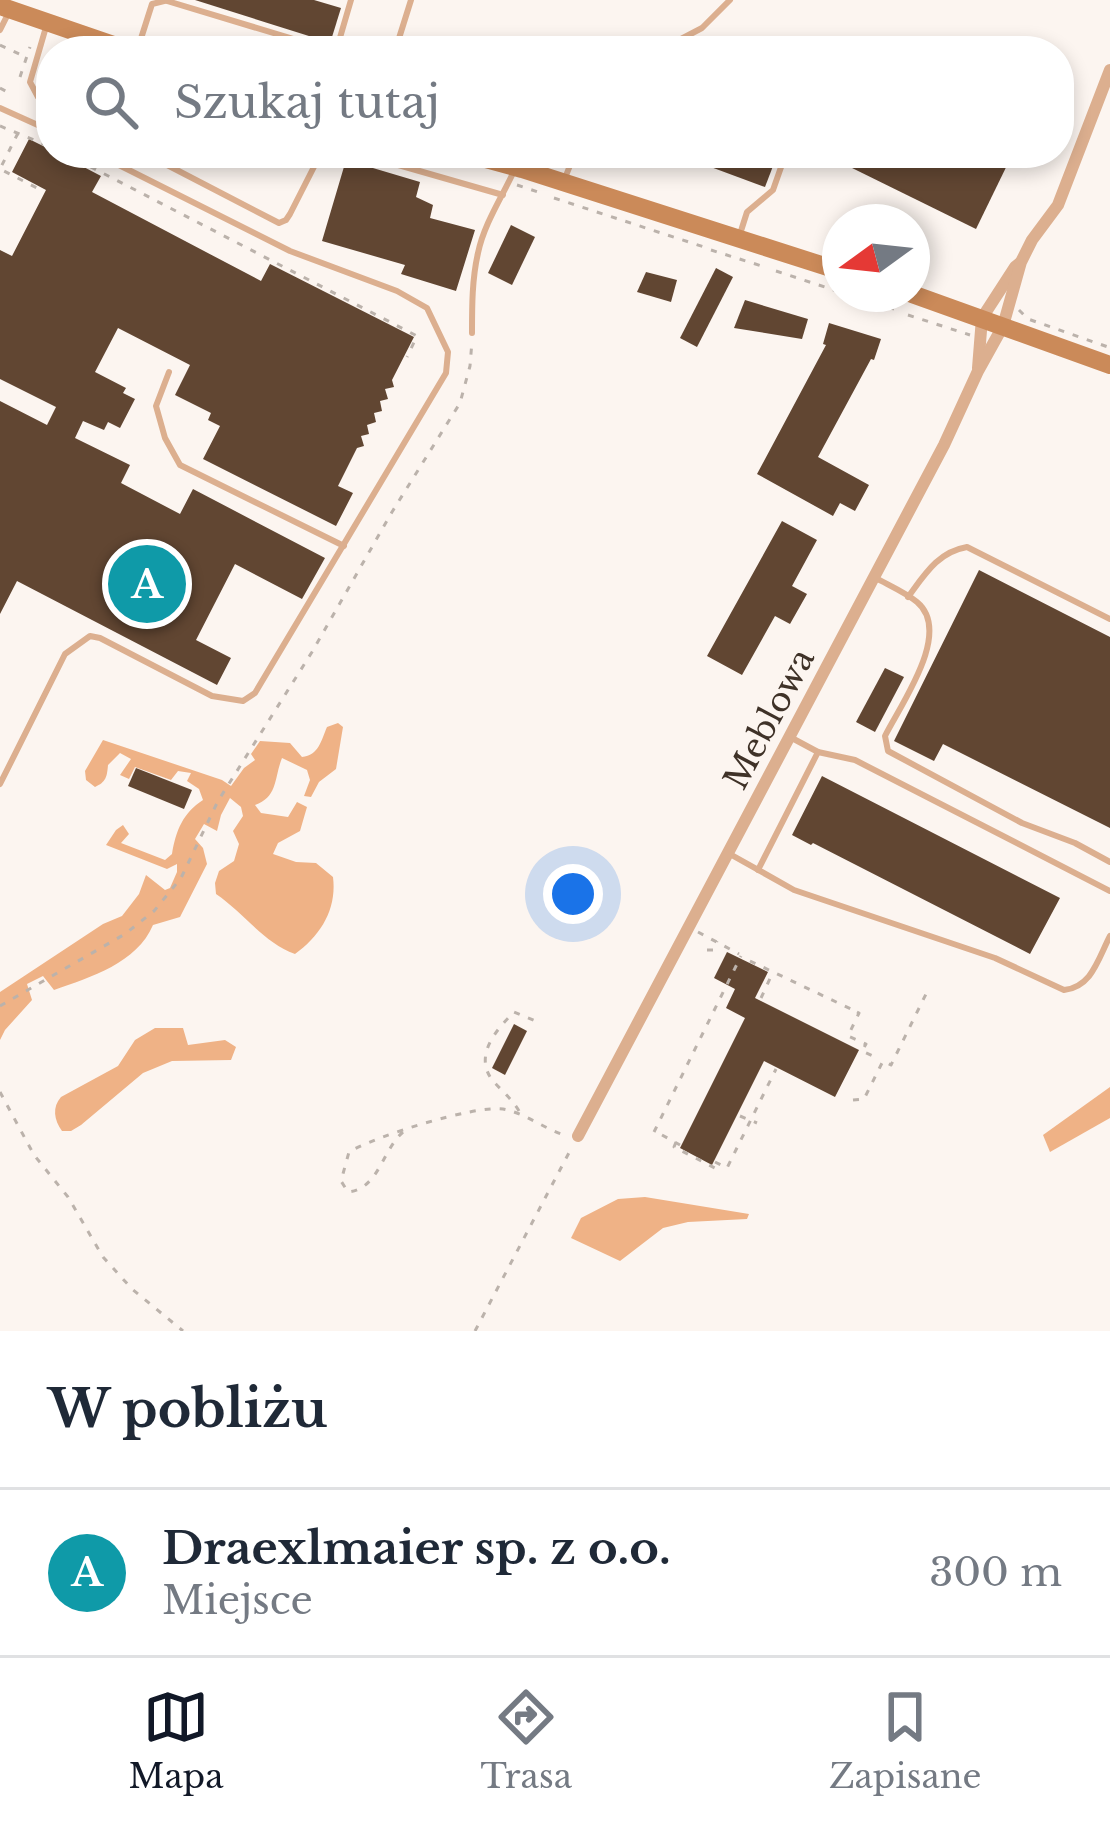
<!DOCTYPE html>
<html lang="pl">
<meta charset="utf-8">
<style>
body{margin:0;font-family:"Libre Baskerville",serif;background:#f2f2f3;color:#1f2937}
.compass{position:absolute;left:822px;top:204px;width:108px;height:108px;border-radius:50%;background:#fff;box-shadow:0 6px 18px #0003;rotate:255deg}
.you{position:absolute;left:573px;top:894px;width:42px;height:42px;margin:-30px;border:9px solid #fff;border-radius:50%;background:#1a73e8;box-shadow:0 0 0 18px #1a73e833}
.badge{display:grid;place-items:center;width:78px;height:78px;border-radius:50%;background:#111827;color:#fff;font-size:39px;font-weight:700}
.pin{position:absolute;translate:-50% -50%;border:6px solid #fff;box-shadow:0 3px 12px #0006}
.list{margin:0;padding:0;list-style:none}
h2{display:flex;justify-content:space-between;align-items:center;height:156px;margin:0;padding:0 48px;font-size:51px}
h2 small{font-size:39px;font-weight:400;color:#747a83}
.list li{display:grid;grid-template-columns:78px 1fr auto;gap:36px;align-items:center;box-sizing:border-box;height:168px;padding:0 48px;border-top:3px solid #e0e1e3}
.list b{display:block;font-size:45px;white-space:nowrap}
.list p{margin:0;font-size:39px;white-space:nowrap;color:#747a83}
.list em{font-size:39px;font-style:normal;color:#747a83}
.icon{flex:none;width:66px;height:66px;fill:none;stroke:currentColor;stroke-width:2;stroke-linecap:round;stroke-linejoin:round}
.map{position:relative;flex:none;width:1110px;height:1331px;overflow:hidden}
.search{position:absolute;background:#fff;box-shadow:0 6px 18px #0003;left:36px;right:36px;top:36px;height:132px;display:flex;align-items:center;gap:30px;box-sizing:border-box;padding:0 42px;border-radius:48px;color:#747a83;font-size:45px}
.sheet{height:324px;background:#fff}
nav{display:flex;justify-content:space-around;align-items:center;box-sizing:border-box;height:168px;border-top:3px solid #e0e1e3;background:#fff;font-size:33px;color:#747a83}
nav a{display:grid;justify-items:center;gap:6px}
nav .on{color:#111827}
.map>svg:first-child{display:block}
</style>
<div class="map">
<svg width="1110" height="1331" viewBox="0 0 1110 1331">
<rect width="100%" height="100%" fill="#fcf5f0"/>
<g fill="#efb286">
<path d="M338 723 343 727 336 769 319 782 311 797 304 796 310 780 307 770 282 758C274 778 278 797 255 805L261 813 288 817 297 802 307 807 300 831 278 843 273 854 296 862 316 863 333 877C337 909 321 935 295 954 264 943 244 913 216 894L215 883 219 871 234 861 239 844 233 831 243 816 241 807 230 798 221 815 217 831 204 824 195 839 203 848 207 864 180 917 153 925C137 963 91 977 54 990L43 976 27 984 32 1000 5 1030 0 1040V992L103 924 122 916 139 894 146 875 165 890 170 888 177 872V864L167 869 106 845 116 830 123 825 129 834 121 843 165 860 172 854C176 830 183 813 203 800L199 789 187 781 191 773 178 771 171 780 135 767 129 779 120 775 131 759 120 753 108 765C107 777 106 782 95 787L86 780 85 771 103 740 222 780 231 786 244 768 255 760 251 754 260 741 290 743 302 757C319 755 321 741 327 727Z"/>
<path d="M155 1028H183L188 1045 225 1040 236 1047 231 1060 172 1061 143 1073 81 1125 71 1131H62C54 1120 52 1107 61 1097L118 1066 135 1040Z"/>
<path d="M1110 1087V1118L1050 1152 1043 1135Z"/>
<path d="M645 1197 749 1214 747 1219 688 1222 663 1228 620 1261 571 1238 581 1218 618 1199Z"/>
</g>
<g fill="#614632">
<path d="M195 0H314L341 8 332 37 328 42Z"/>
<path d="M29 139 51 150V153H57L101 176 92 192 261 281 270 264 414 337 392 380 394 387 385 389 388 399 380 401 382 411 374 413 376 422 367 425 369 434 361 436 364 446 357 448 338 486 353 493 336 526 203 459 220 426 208 420 211 413 175 395 190 365 118 328 95 372 126 388 123 393 135 399 120 428 108 422 104 430 83 421 75 438 130 465 121 483 180 514 193 489 325 558 302 599 235 564 196 640 231 658 217 685 17 581 0 614V401L47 425 56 407 0 379V250L12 256 46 190 12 172Z"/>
<path d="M673 153H778L765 187Z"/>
<path d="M856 153H1013L976 229 850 167Z"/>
<path d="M346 160 420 182 416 197 433 205 430 218 475 230 456 291 401 274 405 265 322 241Z"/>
<path d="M511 225 535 237 512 285 488 273Z"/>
<path d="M716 268 733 277 697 347 680 338Z"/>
<path d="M646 272 677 280 671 302 637 292Z"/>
<path d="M745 300 808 319 802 339 734 328Z"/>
<path d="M829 323 881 339 874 360 871 359 818 457 869 485 855 511 840 503 833 516 757 474 826 345 823 344Z"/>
<path d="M782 521 817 540 792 586 807 594 790 624 775 616 742 675 707 656Z"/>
<path d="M979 570 1110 637V828L943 744 934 761 894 741Z"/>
<path d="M885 668 904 677 875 732 856 722Z"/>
<path d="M136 768 192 790 184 809 128 786Z"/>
<path d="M822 776 1060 898 1030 954 813 843 811 845 792 835Z"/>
<path d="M727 952 768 972 755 998 859 1050 835 1097 764 1061 712 1165 680 1148 745 1018 726 1008 735 989 714 978Z"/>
<path d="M514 1024 527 1031 505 1075 492 1068Z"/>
</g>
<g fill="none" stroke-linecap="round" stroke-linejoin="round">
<g stroke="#bbb2ab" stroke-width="3" stroke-dasharray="6 9" stroke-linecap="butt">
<path d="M0 45 26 57"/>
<path d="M20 77 30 47"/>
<path d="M0 88 11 94"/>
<path d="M0 126 51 147"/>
<path d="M18 133 0 169 41 190"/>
<path d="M64 153 417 336 407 357"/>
<path d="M418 153 456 165"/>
<path d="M517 185 544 194"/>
<path d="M554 198 704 247"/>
<path d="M711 250 768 268"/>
<path d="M776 271 840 292"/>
<path d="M847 294 894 309"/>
<path d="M1019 310 1028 319 1108 347"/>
<path d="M908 315 970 335"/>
<path d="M698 932 739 954"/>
<path d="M707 950H713L717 941"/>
<path d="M750 961 853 1010"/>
<path d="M761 998 773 972"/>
<path d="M0 1006 125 934 154 911 181 878 218 801 312 652 392 512 460 403 470 366 472 341"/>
<path d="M857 1012 859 1013 848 1036 866 1044 862 1051 873 1056"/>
<path d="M0 1092 34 1155 68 1197 103 1257 132 1289 183 1331"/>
<path d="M853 1100 864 1099 883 1061 891 1065 926 994"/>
<path d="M519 1111C512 1099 502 1091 493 1081 473 1056 496 1030 514 1012L538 1022"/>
<path d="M740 1116 757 1123"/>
<path d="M403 1132C382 1150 379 1189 348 1192L341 1181 349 1152C376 1136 474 1105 503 1109 525 1113 543 1128 564 1135"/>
<path d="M654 1132 741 956"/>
<path d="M662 1135 680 1145"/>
<path d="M676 1142 674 1147 715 1168 718 1164"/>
<path d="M715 1162 727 1168 776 1069"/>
<path d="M475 1331 572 1147"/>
</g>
<g stroke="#dcaf8f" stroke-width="6">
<path d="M167 1 330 50 339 41 351 0"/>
<path d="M46 27 30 82 38 97 51 106"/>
<path d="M0 30 9 12"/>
<path d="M137 51 152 4 168 0"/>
<path d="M395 51 411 0"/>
<path d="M441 51 443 43 453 39 511 51"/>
<path d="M658 51 702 28 730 0"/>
<path d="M738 51H739"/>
<path d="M0 108 51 131"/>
<path d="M144 153 279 223 286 220 290 214 321 153"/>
<path d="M368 153 367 156 503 195"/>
<path d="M565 178 575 153"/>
<path d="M740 234 747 212 773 190 786 153"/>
<path d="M472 333C472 306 472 279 478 253 484 224 502 197 514 171"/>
<path d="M169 372 156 406 165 438 180 465 344 546"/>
<path d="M874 577C888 585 905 592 917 602 953 632 901 704 885 736L888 751 1022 823 1075 843 1110 862"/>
<path d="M908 597C925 574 938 552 967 547L1110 619"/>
<path d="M790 737 818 752 855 760 1110 891"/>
<path d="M0 784 65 654 90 636 100 638 212 696 243 701 255 693 446 373 448 352 427 308 397 291 290 251 95 153"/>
<path d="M728 853 794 890 995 958 1064 990C1092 987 1098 959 1110 936"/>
<path d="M758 870 818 752"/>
</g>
<g stroke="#dcaf8f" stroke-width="12">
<path d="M978 368 982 318 1015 267 1020 263"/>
<path d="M578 1136 944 445 978 371 1003 326 1021 262 1032 240 1058 205 1110 70"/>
</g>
<g stroke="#cb8a59" stroke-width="18">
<path d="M0 6 131 51"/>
<path d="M464 153 522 169 840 271"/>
<path d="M912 294 1110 365"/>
</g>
</g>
<g text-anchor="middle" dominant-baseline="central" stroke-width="12" stroke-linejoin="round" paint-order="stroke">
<g font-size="33" fill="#3f3228" stroke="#fcf5f0">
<text transform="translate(769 719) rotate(-62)">Meblowa</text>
</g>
</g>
</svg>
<svg class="compass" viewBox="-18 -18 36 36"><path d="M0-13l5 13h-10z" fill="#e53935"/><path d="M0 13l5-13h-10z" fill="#747a83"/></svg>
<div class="you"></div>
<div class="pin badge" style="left:147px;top:584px;background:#0f9aa8">A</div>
<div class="search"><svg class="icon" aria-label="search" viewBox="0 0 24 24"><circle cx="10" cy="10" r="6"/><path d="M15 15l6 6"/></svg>Szukaj tutaj</div>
</div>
<section class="sheet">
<h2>W pobliżu<small></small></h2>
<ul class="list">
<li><span class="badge" style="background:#0f9aa8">A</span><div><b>Draexlmaier sp. z o.o.</b><p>Miejsce</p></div><em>300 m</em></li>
</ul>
</section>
<nav>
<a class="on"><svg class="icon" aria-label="map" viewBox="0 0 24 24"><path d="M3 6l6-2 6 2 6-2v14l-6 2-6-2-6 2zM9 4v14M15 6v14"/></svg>Mapa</a>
<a><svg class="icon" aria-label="directions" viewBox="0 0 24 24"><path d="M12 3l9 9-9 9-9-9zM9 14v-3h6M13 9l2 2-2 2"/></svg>Trasa</a>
<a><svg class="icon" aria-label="saved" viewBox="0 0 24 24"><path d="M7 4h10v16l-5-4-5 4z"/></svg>Zapisane</a>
</nav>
